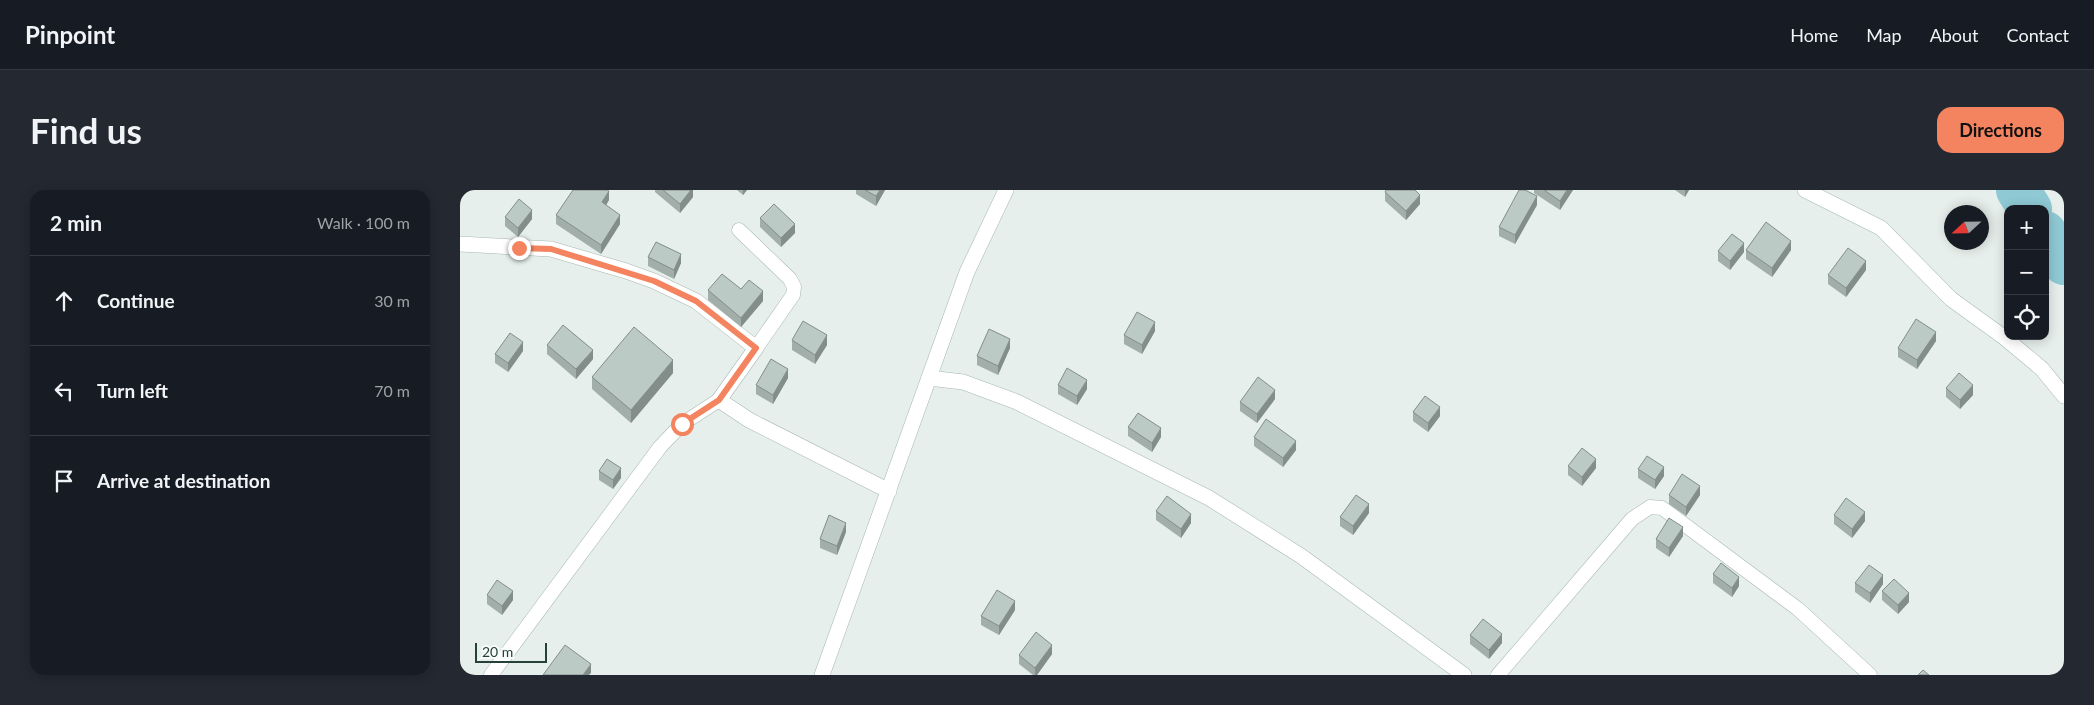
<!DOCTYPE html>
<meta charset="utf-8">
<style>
body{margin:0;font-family:Lato,sans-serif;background:#242831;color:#f1f3f6}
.controls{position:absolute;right:15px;top:15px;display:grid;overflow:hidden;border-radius:10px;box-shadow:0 2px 12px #0003}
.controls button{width:45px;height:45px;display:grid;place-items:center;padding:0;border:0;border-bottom:1px solid #363941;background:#171b24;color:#f1f3f6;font:25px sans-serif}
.compass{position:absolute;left:1484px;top:15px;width:45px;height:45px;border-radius:50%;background:#171b24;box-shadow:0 2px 12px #0003;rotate:248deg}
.scale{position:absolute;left:15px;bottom:12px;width:72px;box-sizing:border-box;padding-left:5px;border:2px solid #24423a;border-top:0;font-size:14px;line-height:18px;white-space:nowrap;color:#24423a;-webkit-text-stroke:4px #f7fbf9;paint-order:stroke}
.stop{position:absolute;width:15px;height:15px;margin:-11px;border:4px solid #f4845f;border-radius:50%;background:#fff}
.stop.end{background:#f4845f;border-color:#fff;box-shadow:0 1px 5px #0008}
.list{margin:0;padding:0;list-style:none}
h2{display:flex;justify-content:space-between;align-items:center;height:65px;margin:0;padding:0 20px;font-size:21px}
h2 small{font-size:16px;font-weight:400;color:#9ea1a6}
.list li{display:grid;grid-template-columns:32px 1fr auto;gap:15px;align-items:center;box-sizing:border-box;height:90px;padding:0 20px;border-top:1px solid #363941}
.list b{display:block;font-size:19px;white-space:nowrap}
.list em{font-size:16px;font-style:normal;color:#9ea1a6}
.icon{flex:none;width:28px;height:28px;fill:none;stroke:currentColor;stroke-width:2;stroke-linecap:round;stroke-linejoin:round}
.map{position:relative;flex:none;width:1604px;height:485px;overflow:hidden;border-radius:15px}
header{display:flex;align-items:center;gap:30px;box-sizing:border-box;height:70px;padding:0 25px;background:#171b24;border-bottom:1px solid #363941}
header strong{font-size:24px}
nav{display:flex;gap:28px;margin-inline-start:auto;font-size:18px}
.intro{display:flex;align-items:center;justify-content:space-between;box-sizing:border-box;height:120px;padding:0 30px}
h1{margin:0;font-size:35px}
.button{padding:12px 22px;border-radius:15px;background:#f4845f;color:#111;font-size:18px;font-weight:700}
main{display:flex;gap:30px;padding:0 30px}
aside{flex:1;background:#171b24;border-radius:15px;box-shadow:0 2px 12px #0003}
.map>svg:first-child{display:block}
</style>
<header>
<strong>Pinpoint</strong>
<nav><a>Home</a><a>Map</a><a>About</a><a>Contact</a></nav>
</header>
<div class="intro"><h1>Find us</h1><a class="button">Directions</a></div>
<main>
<aside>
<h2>2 min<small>Walk · 100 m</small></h2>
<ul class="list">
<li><svg class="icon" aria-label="ahead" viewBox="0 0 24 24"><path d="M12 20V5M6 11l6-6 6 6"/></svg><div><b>Continue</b></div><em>30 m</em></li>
<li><svg class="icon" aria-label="left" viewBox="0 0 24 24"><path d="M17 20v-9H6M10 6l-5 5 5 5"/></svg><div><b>Turn left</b></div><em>70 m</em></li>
<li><svg class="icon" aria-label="arrive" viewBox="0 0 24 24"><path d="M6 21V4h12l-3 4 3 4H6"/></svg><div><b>Arrive at destination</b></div></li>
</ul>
</aside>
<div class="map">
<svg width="1604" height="485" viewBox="0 0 1604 485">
<rect width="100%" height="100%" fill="#e6efeb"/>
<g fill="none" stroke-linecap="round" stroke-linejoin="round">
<g stroke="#8ec9d4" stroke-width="44">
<path d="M1558 0 1570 19"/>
<path d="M1585 43 1604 73"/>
</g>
<g stroke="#a8b8b2" stroke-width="15">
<g id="lane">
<path d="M279 40 330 89 334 97 333 105 296 158"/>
<path d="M31 485 200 257 222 234 259 210"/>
<path d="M1038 485 1172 329 1190 317 1202 318 1338 419 1410 485"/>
</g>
</g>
<g stroke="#a8b8b2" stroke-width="16">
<g id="street">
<path d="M1345 0 1421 38 1491 109 1545 148 1582 179 1604 206"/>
<path d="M0 54 91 59 166 81 194 91 236 111 296 158 259 210 289 230 429 301"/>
<path d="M469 188 503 192 557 212 749 308 841 366 1004 485"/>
<path d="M362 485 507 82 546 0"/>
</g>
</g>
<use href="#lane" stroke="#fff" stroke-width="14"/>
<use href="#street" stroke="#fff" stroke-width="15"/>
</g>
<g fill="#a1aea9">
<path d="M195 0H233V7L220 23 195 2Z"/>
<path d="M277 0H287L283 5Z"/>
<path d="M396 0H425L416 16 396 4Z"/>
<path d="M1074 0H1113L1100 20 1074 3Z"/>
<path d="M1215 0H1229L1225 7Z"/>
<path d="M925 2 960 14 946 30 925 11Z"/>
<path d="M149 10 146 15 160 34 141 64 96 34V25Z"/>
<path d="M1077 15 1055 54 1039 46V37Z"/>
<path d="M45 27 72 29 58 47 45 36Z"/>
<path d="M300 28 335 43 321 57 300 37Z"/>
<path d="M1286 60H1331L1312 87 1286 69Z"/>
<path d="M1258 61 1284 62 1270 80 1258 71Z"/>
<path d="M188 67 221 73 214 89 188 76Z"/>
<path d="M1406 80 1386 107 1368 94V85Z"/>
<path d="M281 99 303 111 281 137 248 110V100Z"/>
<path d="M695 141 682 164 664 154V145Z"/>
<path d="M332 150 367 155 355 174 332 160Z"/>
<path d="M1476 151 1457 179 1438 167V158Z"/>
<path d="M87 155 133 169 116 189 87 164Z"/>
<path d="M550 158 538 185 517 175V166Z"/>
<path d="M63 161 48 182 35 173V164Z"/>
<path d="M213 183 171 233 132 199V187Z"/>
<path d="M328 188 313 214 296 204V195Z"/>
<path d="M598 195 627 199 617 215 598 204Z"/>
<path d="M1486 198 1513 205 1500 219 1486 207Z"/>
<path d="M815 209 797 233 780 221V212Z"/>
<path d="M953 222 980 226 968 242 953 231Z"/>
<path d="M668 237 701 247 692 262 668 246Z"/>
<path d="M794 247 836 260 823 277 794 256Z"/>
<path d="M1108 276 1136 278 1122 296 1108 285Z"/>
<path d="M1178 279 1204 286 1195 299 1178 288Z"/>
<path d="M139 281 161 288 153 299 139 290Z"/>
<path d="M1209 305H1240L1226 326 1209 314Z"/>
<path d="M696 321 731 333 721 348 696 330Z"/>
<path d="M909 323 893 345 880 336V327Z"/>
<path d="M1374 325 1405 331 1392 348 1374 334Z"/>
<path d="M386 342 377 365 360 358V349Z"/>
<path d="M1223 346 1209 367 1196 358V349Z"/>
<path d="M1253 384 1279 396 1272 407 1253 393Z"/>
<path d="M1395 393 1423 394 1410 413 1395 402Z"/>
<path d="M1422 401 1449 412 1438 424 1422 410Z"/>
<path d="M27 405 53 410 42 425 27 414Z"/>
<path d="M555 420 539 445 521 435V426Z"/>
<path d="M1010 445 1042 453 1029 469 1010 454Z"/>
<path d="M592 464 577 485H573L559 474V465Z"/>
</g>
<g fill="#838d89">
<path d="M231 0H233V7L220 23V14Z"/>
<path d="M283 0H287L283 5Z"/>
<path d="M420 0H425L416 16V6Z"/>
<path d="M1107 0H1113L1100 20V11Z"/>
<path d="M1225 0H1229L1225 7Z"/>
<path d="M149 1V10L142 22V12Z"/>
<path d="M960 5V14L946 30V21Z"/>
<path d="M1077 6V15L1055 54V45Z"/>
<path d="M72 20V29L58 47V38Z"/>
<path d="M160 25V34L141 64V55Z"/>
<path d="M335 34V43L321 57V48Z"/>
<path d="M1331 51V60L1312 87V78Z"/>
<path d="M1284 53V62L1270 80V71Z"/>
<path d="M221 64V73L214 89V80Z"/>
<path d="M1406 71V80L1386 107V98Z"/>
<path d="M303 101V111L281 137V128Z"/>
<path d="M695 132V141L682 164V155Z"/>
<path d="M1476 142V151L1457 179V170Z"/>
<path d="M367 145V155L355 174V165Z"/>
<path d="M550 149V158L538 185V176Z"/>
<path d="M63 152V161L48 182V173Z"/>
<path d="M133 160V169L116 189V179Z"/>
<path d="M213 170V183L171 233V220Z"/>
<path d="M328 179V188L313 214V205Z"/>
<path d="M627 190V199L617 215V206Z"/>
<path d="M1513 195V205L1500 219V210Z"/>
<path d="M815 200V209L797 233V224Z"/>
<path d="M980 217V226L968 242V233Z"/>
<path d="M701 238V247L692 262V253Z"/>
<path d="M836 251V260L823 277V268Z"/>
<path d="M1136 269V278L1122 296V287Z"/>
<path d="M1204 277V286L1195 299V290Z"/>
<path d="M161 278V288L153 299V290Z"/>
<path d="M1240 296V305L1226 326V317Z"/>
<path d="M909 314V323L893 345V336Z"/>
<path d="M1405 322V331L1392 348V339Z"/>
<path d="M731 324V333L721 348V339Z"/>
<path d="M386 333V342L377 365V356Z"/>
<path d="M1223 337V346L1209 367V358Z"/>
<path d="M1423 385V394L1410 413V403Z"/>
<path d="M1279 387V396L1272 407V398Z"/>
<path d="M53 401V410L42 425V416Z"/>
<path d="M1449 403V412L1438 424V415Z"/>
<path d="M555 411V420L539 445V436Z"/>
<path d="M1042 444V453L1029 469V460Z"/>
<path d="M592 455V464L577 485H575V478Z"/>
<path d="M131 474V483L129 485H123Z"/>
</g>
<g fill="#bbcac4" stroke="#838d89">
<path d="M113 0H147L149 1 142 12 160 25 141 55 96 25Z"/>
<path d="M203 0H231L220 14Z"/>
<path d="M405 0H420L416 6Z"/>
<path d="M926 0H955L960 5 946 21 925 2Z"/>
<path d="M1059 0H1065L1077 6 1055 45 1039 37Z"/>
<path d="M1084 0H1107L1100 11Z"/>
<path d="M59 9 72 20 58 38 45 27Z"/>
<path d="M314 14 335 34 321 48 300 28Z"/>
<path d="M1306 32 1331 51 1312 78 1286 60Z"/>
<path d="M1272 44 1284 53 1270 71 1258 61Z"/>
<path d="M196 52 221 64 214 80 188 67Z"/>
<path d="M1388 58 1406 71 1386 98 1368 85Z"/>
<path d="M262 84 281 99 289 90 303 101 281 128 248 100Z"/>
<path d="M677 122 695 132 682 155 664 145Z"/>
<path d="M1456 129 1476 142 1457 170 1438 158Z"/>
<path d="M343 131 367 145 355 165 332 150Z"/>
<path d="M103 135 133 160 116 179 87 155Z"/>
<path d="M174 137 213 170 171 220 132 187Z"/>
<path d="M529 139 550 149 538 176 517 166Z"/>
<path d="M50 143 63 152 48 173 35 164Z"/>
<path d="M311 169 328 179 313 205 296 195Z"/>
<path d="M607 178 627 190 617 206 598 195Z"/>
<path d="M1499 183 1513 195 1500 210 1486 198Z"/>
<path d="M798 187 815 200 797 224 780 212Z"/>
<path d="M965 206 980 217 968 233 953 222Z"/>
<path d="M678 223 701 238 692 253 668 237Z"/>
<path d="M806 229 836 251 823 268 794 247Z"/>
<path d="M1122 258 1136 269 1122 287 1108 276Z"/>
<path d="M1187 266 1204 277 1195 290 1178 279Z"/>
<path d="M147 269 161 278 153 290 139 281Z"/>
<path d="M1222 284 1240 296 1226 317 1209 305Z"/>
<path d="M896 305 909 314 893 336 880 327Z"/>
<path d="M707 306 731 324 721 339 696 321Z"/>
<path d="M1386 308 1405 322 1392 339 1374 325Z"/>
<path d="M369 325 386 333 377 356 360 349Z"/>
<path d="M1209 328 1223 337 1209 358 1196 349Z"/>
<path d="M1261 373 1279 387 1272 398 1253 384Z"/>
<path d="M1409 375 1423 385 1410 403 1395 393Z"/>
<path d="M1434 389 1449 403 1438 415 1422 401Z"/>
<path d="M37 390 53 401 42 416 27 405Z"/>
<path d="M537 400 555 411 539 436 521 426Z"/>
<path d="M1023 429 1042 444 1029 460 1010 445Z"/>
<path d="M576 442 592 455 575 478 559 465Z"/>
<path d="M105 455 131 474 123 485H83Z"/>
<path d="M1463 480 1469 485H1458Z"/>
</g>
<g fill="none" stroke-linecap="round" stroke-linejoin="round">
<path stroke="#f4845f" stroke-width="6" d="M59 58 91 59 194 91 236 111 296 158 259 210 222 234"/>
</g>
</svg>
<div class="controls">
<button>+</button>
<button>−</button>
<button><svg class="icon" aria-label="locate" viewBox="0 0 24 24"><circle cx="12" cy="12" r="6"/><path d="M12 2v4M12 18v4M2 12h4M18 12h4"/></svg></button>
</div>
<svg class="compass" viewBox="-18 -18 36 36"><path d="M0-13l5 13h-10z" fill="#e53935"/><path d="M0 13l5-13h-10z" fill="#9ea1a6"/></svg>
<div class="scale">20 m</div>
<div class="stop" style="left:222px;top:234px"></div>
<div class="stop end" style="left:59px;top:58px"></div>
</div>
</main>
